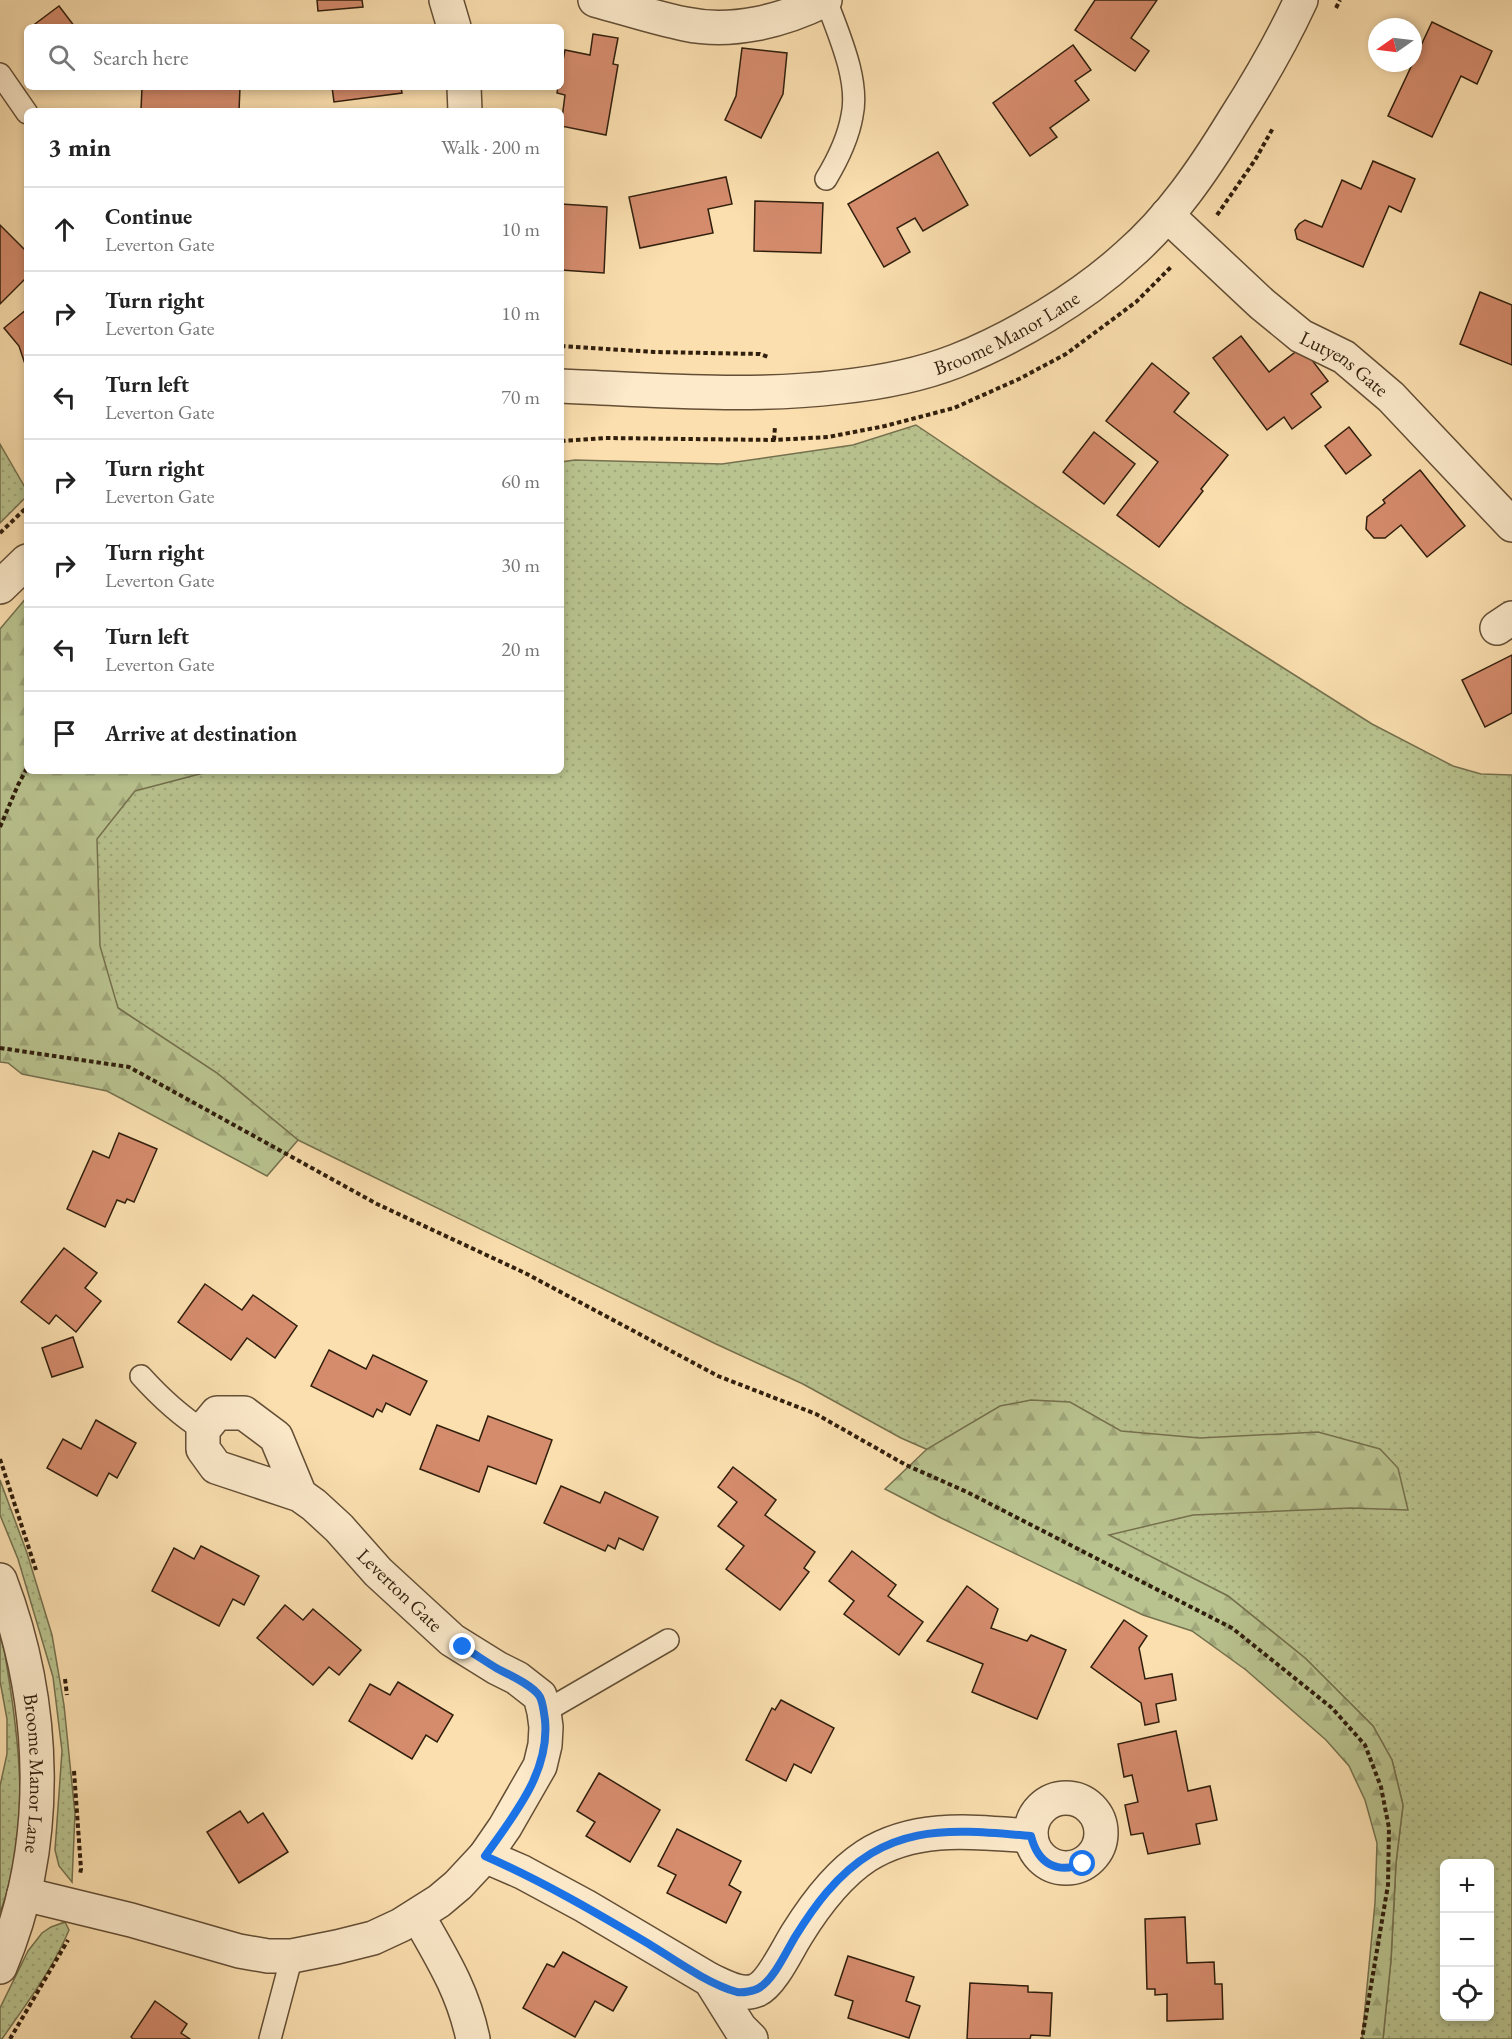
<!DOCTYPE html>
<meta charset="utf-8">
<style>
body{margin:0;font-family:"EB Garamond",serif;background:#f6f6f6;color:#222}
.controls{position:absolute;right:18px;bottom:18px;display:grid;overflow:hidden;border-radius:9px;box-shadow:0 3px 9px #0003}
.controls button{width:54px;height:54px;display:grid;place-items:center;padding:0;border:0;border-bottom:2px solid #e0e0e0;background:#fff;color:#222;font:30px sans-serif}
.compass{position:absolute;left:1368px;top:18px;width:54px;height:54px;border-radius:50%;background:#fff;box-shadow:0 3px 9px #0003;rotate:256deg}
.stop{position:absolute;width:18px;height:18px;margin:-14px;border:4px solid #1a73e8;border-radius:50%;background:#fff}
.stop.end{background:#1a73e8;border-color:#fff;box-shadow:0 2px 6px #0008}
.list{margin:0;padding:0;list-style:none}
h2{display:flex;justify-content:space-between;align-items:center;height:78px;margin:0;padding:0 24px;font-size:26px}
h2 small{font-size:20px;font-weight:400;color:#767676}
.list li{display:grid;grid-template-columns:39px 1fr auto;gap:18px;align-items:center;box-sizing:border-box;height:84px;padding:0 24px;border-top:2px solid #e0e0e0}
.list b{display:block;font-size:22px;white-space:nowrap}
.list p{margin:0;font-size:20px;white-space:nowrap;color:#767676}
.list em{font-size:20px;font-style:normal;color:#767676}
.icon{flex:none;width:33px;height:33px;fill:none;stroke:currentColor;stroke-width:2;stroke-linecap:round;stroke-linejoin:round}
.map{position:relative;flex:none;width:1512px;height:2039px;overflow:hidden}
.search{position:absolute;background:#fff;box-shadow:0 3px 9px #0003;left:24px;top:24px;width:540px;height:66px;display:flex;align-items:center;gap:15px;box-sizing:border-box;padding:0 21px;border-radius:9px;color:#767676;font-size:22px}
.panel{position:absolute;background:#fff;box-shadow:0 3px 9px #0003;left:24px;top:108px;width:540px;height:666px;border-radius:9px}
.map>svg:first-child{display:block}
</style>
<div class="map">
<svg width="1512" height="2039" viewBox="0 0 1512 2039">
<defs>
<pattern id="grass-dots" width="8" height="8" patternUnits="userSpaceOnUse" patternTransform="scale(1.5)"><rect width="8" height="8" fill="#b9c38f"/><path d="M2 2h.1M6 6h.1" fill="none" stroke="#a0a77a" stroke-width="1.8" stroke-linecap="round"/></pattern>
<pattern id="forest-firs" width="22" height="20" patternUnits="userSpaceOnUse" patternTransform="scale(1.5)"><rect width="22" height="20" fill="#b9c38f"/><path d="M5 1l3.5 6h-7zM16 11l3.5 6h-7z" fill="#a0a77a"/></pattern>
</defs>
<rect width="100%" height="100%" fill="#fbdfaf"/>
<filter id="stains"><feTurbulence type="fractalNoise" baseFrequency=".00333" numOctaves="4"/><feColorMatrix values="0 0 0 0 .2 0 0 0 0 .09 0 0 0 0 .02 0 0 0 .5 -.17"/></filter>
<radialGradient id="worn" r=".72"><stop offset=".6" stop-color="#630" stop-opacity="0"/><stop offset="1" stop-color="#630" stop-opacity=".3"/></radialGradient>
<g fill="url(#grass-dots)" stroke="#75714e" stroke-width="1.5" fill-rule="evenodd">
<path d="M916 425 1187 607 1372 724 1453 766 1481 774 1512 775V2039H1383L1391 1960 1396 1863 1403 1805 1392 1760 1373 1726 1305 1658 1228 1596 992 1478 901 1438 803 1384 716 1344 298 1140 217 1073 118 1008 0 882 50 771H561V462L575 460 722 464 853 445ZM1444 1864H1490V2016H1444Z"/>
<path d="M0 444 27 491V496L0 523Z"/>
<path d="M0 1480 27 1553 52 1635 64 1705 75 1814 72 1882 59 1866 55 1850 62 1751 53 1677 18 1559 0 1515Z"/>
<path d="M0 1636 4 1649C19 1736 32 1827 0 1913V1786L7 1754V1719L0 1681Z"/>
<path d="M65 1922 69 1930C53 1969 26 2004 2 2039H0V2008L28 1951 42 1933 51 1927Z"/>
</g>
<g fill="url(#forest-firs)" stroke="#75714e" stroke-width="1.5">
<path d="M27 597V771H211L135 791 97 839 100 946 118 1008 217 1073 298 1140 267 1176 107 1091 22 1074 8 1063 0 1062V629Z"/>
<path d="M1031 1400 1070 1402 1121 1431 1200 1438 1318 1432 1380 1449 1398 1468 1408 1510 1351 1508 1193 1515 1109 1535 1228 1596 1305 1658 1373 1726 1392 1760 1403 1805 1396 1863 1391 1960 1383 2039H1362L1375 1903 1377 1843 1365 1800 1349 1766 1326 1740 1246 1670 1192 1631 1143 1615 941 1518 885 1489 927 1449 1000 1406Z"/>
</g>
<g fill="#d58c6d" stroke="#311f0d" stroke-width="1.5">
<path d="M317 0H362L363 7 318 11Z"/>
<path d="M1095 0H1157L1131 38 1149 51 1135 71 1075 30Z"/>
<path d="M59 6 75 27H31Z"/>
<path d="M1432 22 1492 51 1477 84 1461 76 1432 137 1388 116Z"/>
<path d="M593 34 618 38 613 64 618 65 606 135 561 126 565 95 557 93 558 87H561V71L565 50 590 55Z"/>
<path d="M1073 45 1091 70 1075 81 1089 100 1050 128 1057 137 1030 156 993 103Z"/>
<path d="M742 48 787 53 783 94 761 138 725 120 736 96Z"/>
<path d="M142 87H240L239 111 141 110Z"/>
<path d="M332 87H401L402 93 334 102Z"/>
<path d="M938 152 968 205 923 231 915 218 897 228 910 252 884 267 848 204Z"/>
<path d="M1373 161 1415 179 1401 212 1389 206 1363 267 1297 239 1295 230 1299 224 1305 220 1322 227 1342 180 1361 189Z"/>
<path d="M726 177 732 204 708 209 713 233 640 248 629 197Z"/>
<path d="M755 201 823 203 821 253 754 251Z"/>
<path d="M561 204 607 207 604 273 561 270Z"/>
<path d="M0 225 27 252V277L0 304Z"/>
<path d="M1480 292 1512 305V365L1460 344Z"/>
<path d="M27 309V370L19 346 4 328Z"/>
<path d="M1241 336 1269 372 1302 347 1328 381 1311 394 1321 407 1292 429 1284 417 1267 430 1213 358Z"/>
<path d="M1152 363 1189 393 1174 412 1228 455 1201 489 1203 491 1159 547 1117 515 1158 462 1106 421Z"/>
<path d="M1349 427 1371 455 1346 474 1325 446Z"/>
<path d="M1094 432 1135 464 1104 504 1063 472Z"/>
<path d="M1420 470 1465 526 1427 557 1401 525 1385 538H1374L1366 529 1367 517 1385 503 1383 500Z"/>
<path d="M1512 655V713L1485 727 1462 680Z"/>
<path d="M119 1133 157 1149 134 1202 127 1199 125 1203 117 1200 105 1227 67 1209 93 1151 109 1158Z"/>
<path d="M64 1248 97 1273 85 1288 101 1301 76 1332 56 1315 49 1324 21 1302Z"/>
<path d="M205 1284 242 1310 253 1295 297 1326 275 1358 247 1338 231 1360 178 1322Z"/>
<path d="M73 1337 83 1367 52 1377 42 1348Z"/>
<path d="M329 1350 366 1369 373 1355 427 1381 410 1415 386 1403 382 1412 377 1409 373 1417 311 1386Z"/>
<path d="M488 1416 552 1440 536 1484 488 1466 479 1492 420 1469 437 1425 479 1441Z"/>
<path d="M96 1420 136 1443 117 1478 109 1473 97 1496 47 1468 63 1439 81 1449Z"/>
<path d="M733 1467 776 1500 765 1515 815 1552 804 1568 809 1572 780 1610 726 1569 744 1546 718 1526 737 1502 718 1487Z"/>
<path d="M561 1486 600 1503 605 1492 658 1517 643 1550 619 1538 615 1549 608 1545 605 1551 544 1523Z"/>
<path d="M201 1546 259 1576 244 1605 233 1599 219 1626 152 1591 174 1548 194 1559Z"/>
<path d="M852 1551 896 1585 888 1596 923 1622 899 1655 844 1614 854 1601 829 1581Z"/>
<path d="M967 1586 998 1609 991 1628 1027 1641 1031 1635 1066 1650 1037 1719 972 1692 983 1664 927 1641Z"/>
<path d="M285 1605 303 1620 313 1609 361 1650 339 1675 329 1667 313 1685 257 1638Z"/>
<path d="M1124 1620 1147 1636 1139 1648 1145 1679 1172 1674 1176 1700 1156 1704 1159 1722 1145 1725 1141 1703 1091 1667Z"/>
<path d="M398 1682 453 1715 437 1742 426 1735 412 1759 349 1721 370 1684 390 1695Z"/>
<path d="M781 1700 834 1728 811 1773 794 1764 786 1781 746 1760 772 1708 775 1710Z"/>
<path d="M1176 1731 1188 1791 1210 1786 1217 1820 1196 1824 1200 1844 1148 1854 1143 1833 1131 1835 1125 1805 1138 1802 1132 1775 1124 1777 1118 1744Z"/>
<path d="M599 1773 660 1810 630 1862 586 1836 595 1822 577 1811Z"/>
<path d="M240 1811 248 1823 263 1813 288 1852 239 1883 207 1832Z"/>
<path d="M677 1829 741 1861 729 1885 741 1892 726 1923 667 1893 676 1875 658 1866Z"/>
<path d="M1185 1917 1187 1963 1214 1962 1215 1984H1222L1223 2019 1167 2021V1994L1155 1995V1989H1147L1145 1919Z"/>
<path d="M563 1952 627 1987 613 2011 595 2001 575 2037 523 2008 547 1964 554 1967Z"/>
<path d="M848 1956 914 1977 906 2001 920 2006 909 2038 848 2018 853 2001 835 1995Z"/>
<path d="M970 1983 1028 1986V1992L1052 1993 1050 2036 1031 2035 1030 2039H967Z"/>
<path d="M155 2001 187 2024 181 2033 190 2039H133L131 2037Z"/>
</g>
<g fill="none" stroke-linecap="round" stroke-linejoin="round">
<g stroke="#644f36" stroke-width="24">
<g id="lane">
<path d="M826 0C838 33 860 80 852 116 848 139 838 159 826 179"/>
<path d="M0 74 27 113"/>
<path d="M141 1376C160 1397 179 1415 203 1430"/>
<path d="M544 1712 668 1640"/>
<path d="M270 2039 292 1956"/>
</g>
</g>
<g stroke="#644f36" stroke-width="36">
<g id="street">
<path d="M446 0 454 27"/>
<path d="M595 0C625 8 655 18 685 24 732 34 783 21 825 0"/>
<path d="M464 87 465 111"/>
<path id="s1" d="M1167 215 1262 304 1301 336 1344 357 1391 397 1512 525"/>
<path id="s2" d="M561 386C654 390 748 398 840 387 878 383 920 375 956 361 1014 338 1081 298 1127 256 1171 218 1204 169 1234 120 1259 81 1282 41 1301 0"/>
<path d="M0 587 27 561"/>
<path d="M1497 628 1512 618"/>
<path id="s3" d="M0 1580C47 1703 52 1845 0 1967"/>
<circle cx="1066" cy="1833" r="35"/>
<path d="M485 1856 522 1872 585 1906 710 1980 740 2028 751 2039"/>
<path d="M24 1894 131 1920 239 1951 268 1956H292L337 1947 373 1938 401 1925 439 1901 458 1885 485 1856 505 1827 540 1766 545 1745 546 1727 544 1712 540 1696 517 1678 497 1668 452 1640 378 1572 339 1528 314 1505 300 1495 216 1467 203 1449V1430L217 1413H244L276 1437 300 1495"/>
<path d="M418 1916C442 1958 463 1991 473 2039"/>
<path d="M710 1980C724 1986 741 1997 757 1990 772 1983 788 1948 797 1934 815 1905 837 1875 866 1856 916 1824 975 1832 1031 1836"/>
</g>
</g>
<g stroke="#311f0d" stroke-width="4" stroke-dasharray="4.5 3" stroke-linecap="butt">
<path d="M1336 8 1340 0"/>
<path d="M1217 215 1255 160 1273 128"/>
<path d="M561 346 654 352 760 354 768 357"/>
<path d="M774 440 775 426"/>
<path d="M561 441 605 438 774 440 828 437 885 426 954 408 1019 379 1066 354 1136 302 1172 266"/>
<path d="M0 533 27 507"/>
<path d="M0 827 18 785 27 768"/>
<path d="M0 1048 129 1067 377 1204 525 1273 718 1376 816 1414 906 1465 967 1492 1232 1628 1332 1708 1365 1745 1381 1787 1389 1828 1388 1885 1362 2039"/>
<path d="M0 1459 36 1570"/>
<path d="M65 1679 67 1695"/>
<path d="M74 1771 81 1869 80 1874"/>
<path d="M10 2039 68 1940"/>
</g>
<use href="#lane" stroke="#fceacb" stroke-width="21"/>
<use href="#street" stroke="#fceacb" stroke-width="33"/>
</g>
<g fill="none" stroke-linecap="round" stroke-linejoin="round">
<path stroke="#1a73e8" stroke-width="8" d="M463 1647C475 1654 486 1662 498 1669 510 1675 534 1686 540 1697 543 1703 544 1713 545 1720 550 1772 514 1815 485 1856 542 1881 595 1912 649 1944 675 1960 708 1984 737 1992 743 1993 754 1991 759 1988 774 1979 786 1952 795 1937 805 1921 815 1906 827 1892 887 1822 947 1829 1031 1836 1038 1864 1057 1874 1083 1864"/>
</g>
<g text-anchor="middle" dominant-baseline="central" stroke-width="5" stroke-linejoin="round" paint-order="stroke">
<g font-size="20" fill="#311f0d" stroke="#fceacb">
<text stroke="none"><textPath href="#s2" startOffset="456">Broome Manor Lane</textPath></text>
<text stroke="none"><textPath href="#s1" startOffset="232">Lutyens Gate</textPath></text>
<text transform="translate(400 1590) rotate(44)">Leverton Gate</text>
<text stroke="none"><textPath href="#s3" startOffset="198">Broome Manor Lane</textPath></text>
</g>
</g>
<rect width="100%" height="100%" filter="url(#stains)"/>
<rect width="100%" height="100%" fill="url(#worn)"/>
</svg>
<div class="controls">
<button>+</button>
<button>−</button>
<button><svg class="icon" aria-label="locate" viewBox="0 0 24 24"><circle cx="12" cy="12" r="6"/><path d="M12 2v4M12 18v4M2 12h4M18 12h4"/></svg></button>
</div>
<svg class="compass" viewBox="-18 -18 36 36"><path d="M0-13l5 13h-10z" fill="#e53935"/><path d="M0 13l5-13h-10z" fill="#767676"/></svg>
<div class="stop" style="left:1083px;top:1864px"></div>
<div class="stop end" style="left:463px;top:1647px"></div>
<div class="search"><svg class="icon" aria-label="search" viewBox="0 0 24 24"><circle cx="10" cy="10" r="6"/><path d="M15 15l6 6"/></svg>Search here</div>
<section class="panel">
<h2>3 min<small>Walk · 200 m</small></h2>
<ul class="list">
<li><svg class="icon" aria-label="ahead" viewBox="0 0 24 24"><path d="M12 20V5M6 11l6-6 6 6"/></svg><div><b>Continue</b><p>Leverton Gate</p></div><em>10 m</em></li>
<li><svg class="icon" aria-label="right" viewBox="0 0 24 24"><path d="M7 20v-9h11M14 6l5 5-5 5"/></svg><div><b>Turn right</b><p>Leverton Gate</p></div><em>10 m</em></li>
<li><svg class="icon" aria-label="left" viewBox="0 0 24 24"><path d="M17 20v-9H6M10 6l-5 5 5 5"/></svg><div><b>Turn left</b><p>Leverton Gate</p></div><em>70 m</em></li>
<li><svg class="icon" aria-label="right" viewBox="0 0 24 24"><path d="M7 20v-9h11M14 6l5 5-5 5"/></svg><div><b>Turn right</b><p>Leverton Gate</p></div><em>60 m</em></li>
<li><svg class="icon" aria-label="right" viewBox="0 0 24 24"><path d="M7 20v-9h11M14 6l5 5-5 5"/></svg><div><b>Turn right</b><p>Leverton Gate</p></div><em>30 m</em></li>
<li><svg class="icon" aria-label="left" viewBox="0 0 24 24"><path d="M17 20v-9H6M10 6l-5 5 5 5"/></svg><div><b>Turn left</b><p>Leverton Gate</p></div><em>20 m</em></li>
<li><svg class="icon" aria-label="arrive" viewBox="0 0 24 24"><path d="M6 21V4h12l-3 4 3 4H6"/></svg><div><b>Arrive at destination</b></div></li>
</ul>
</section>
</div>
